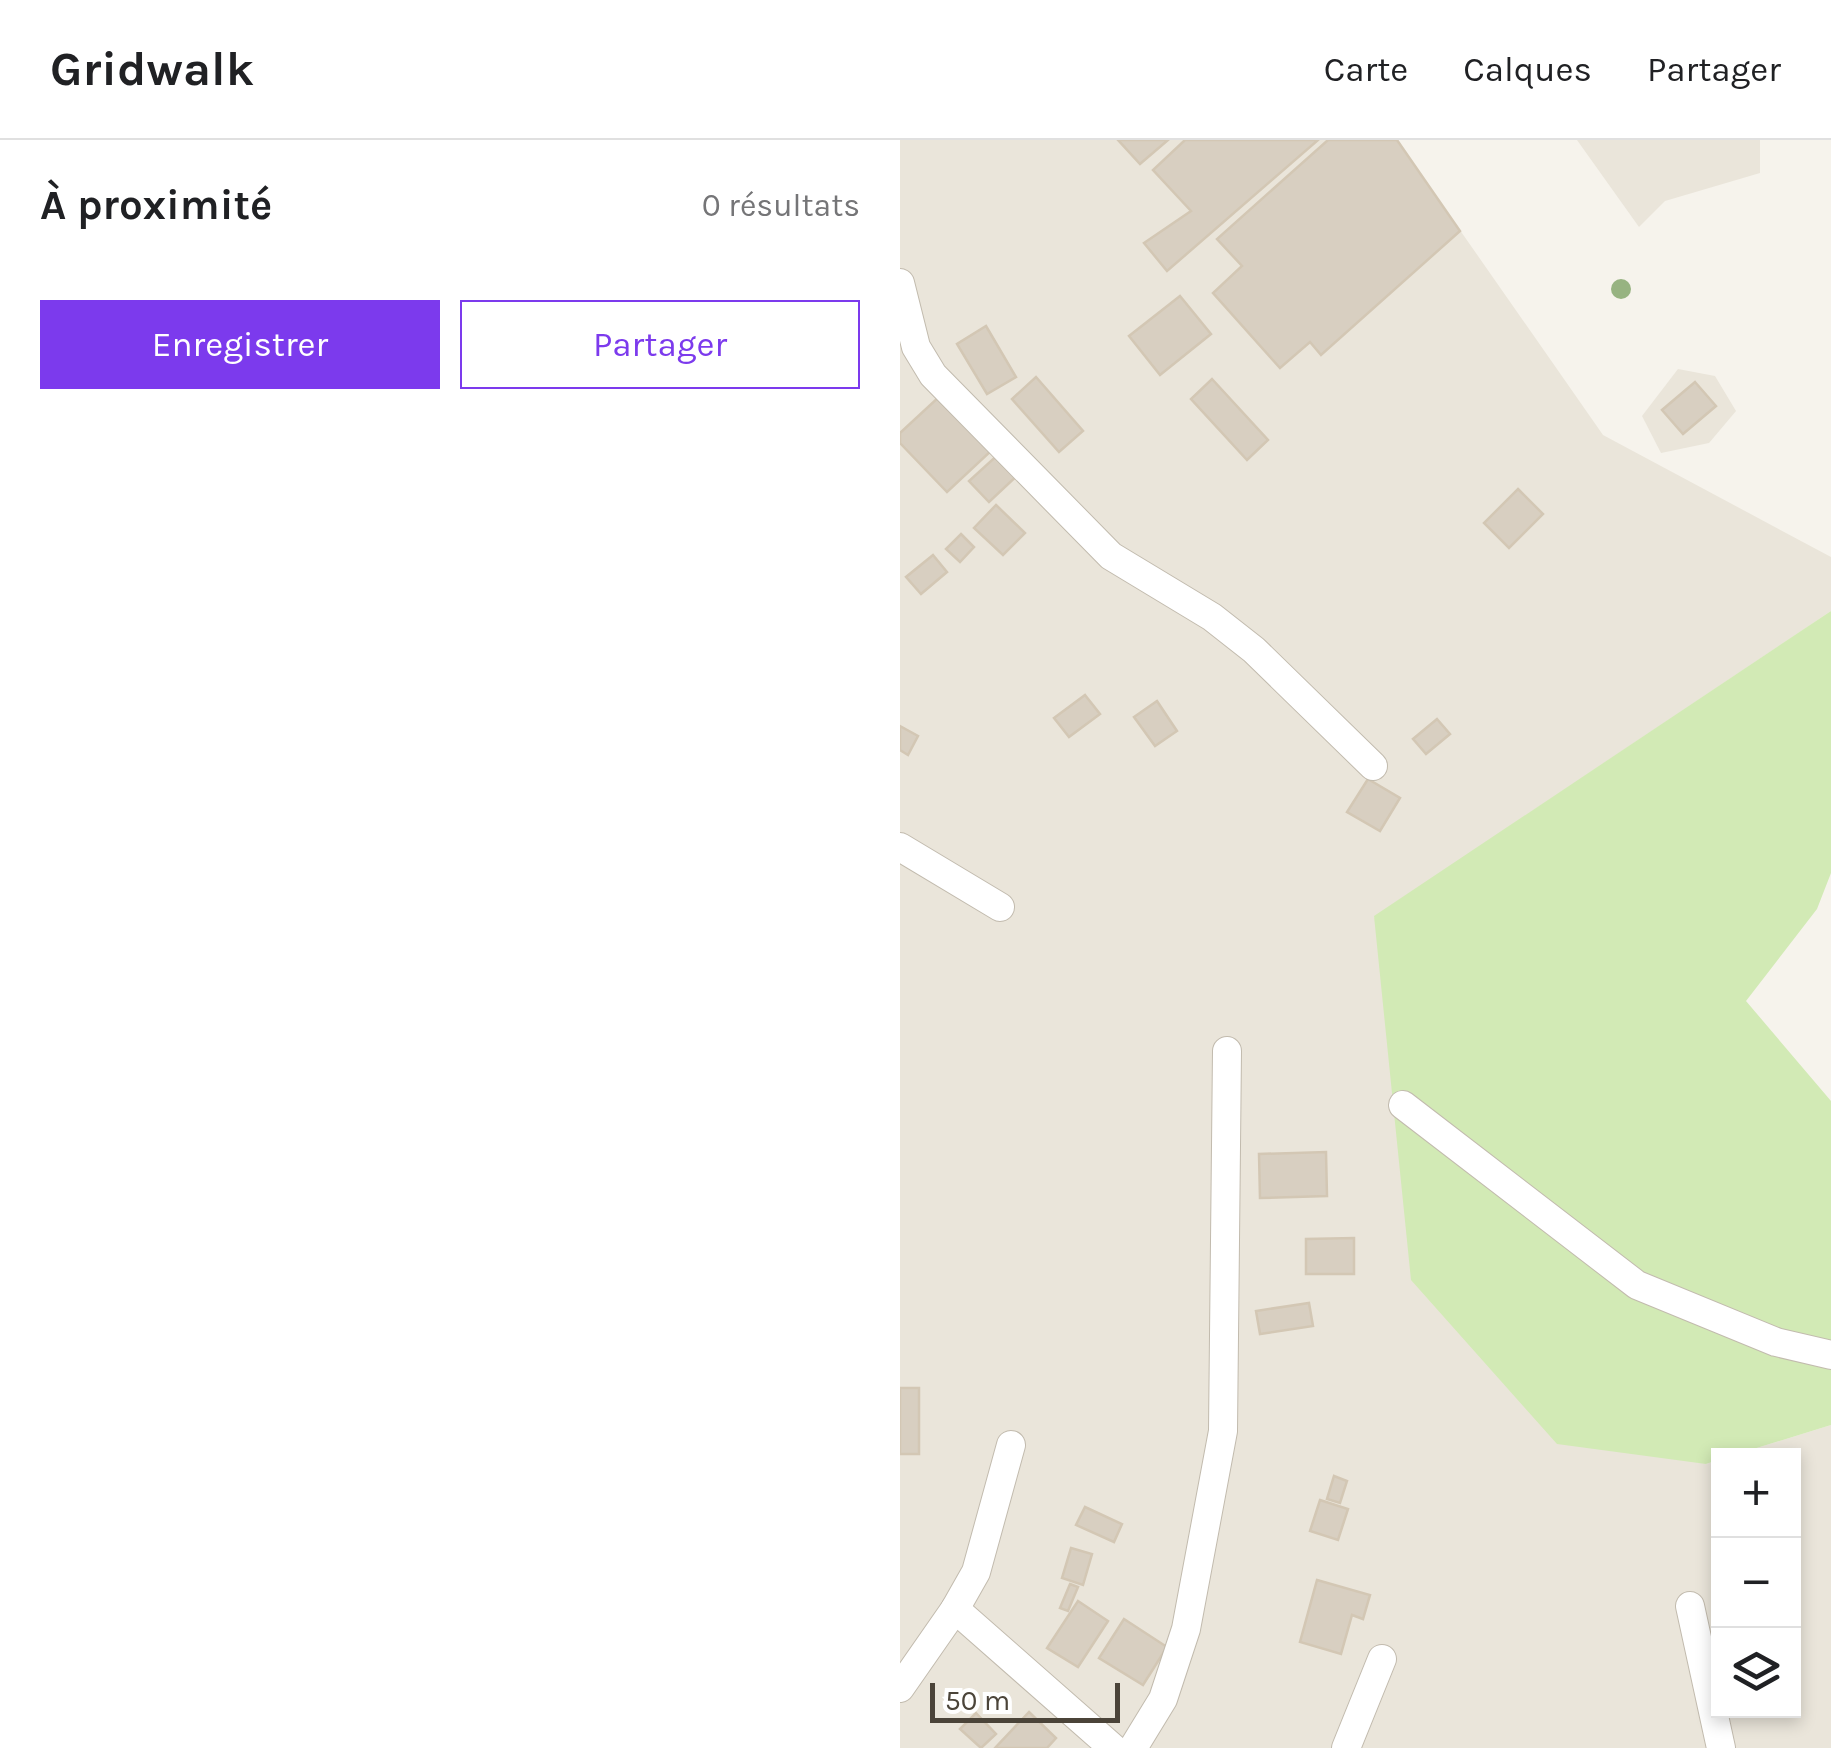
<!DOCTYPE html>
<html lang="fr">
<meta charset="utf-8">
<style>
body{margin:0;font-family:Karla,sans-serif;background:#f6f6f6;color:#202124}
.controls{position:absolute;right:30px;bottom:30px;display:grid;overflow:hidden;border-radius:0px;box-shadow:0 5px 15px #0003}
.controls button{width:90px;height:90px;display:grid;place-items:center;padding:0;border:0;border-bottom:2px solid #e0e0e0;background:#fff;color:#202124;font:50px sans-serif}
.scale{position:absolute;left:30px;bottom:25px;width:190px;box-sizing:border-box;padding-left:10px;border:5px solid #4b4439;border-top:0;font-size:28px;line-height:35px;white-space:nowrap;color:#4b4439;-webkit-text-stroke:8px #fff;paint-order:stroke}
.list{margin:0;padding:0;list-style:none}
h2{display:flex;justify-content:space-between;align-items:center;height:130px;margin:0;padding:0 40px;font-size:42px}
h2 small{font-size:32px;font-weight:400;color:#757577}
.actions{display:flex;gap:20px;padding:30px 40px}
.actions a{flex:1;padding:22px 0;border:2px solid #7c3aed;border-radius:0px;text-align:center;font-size:35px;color:#7c3aed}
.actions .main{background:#7c3aed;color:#fff}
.icon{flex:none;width:55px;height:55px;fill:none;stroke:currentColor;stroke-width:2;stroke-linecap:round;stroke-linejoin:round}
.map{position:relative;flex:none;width:931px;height:1608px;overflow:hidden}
header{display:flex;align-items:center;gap:60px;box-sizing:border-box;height:140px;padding:0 50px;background:#fff;border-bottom:2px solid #e0e0e0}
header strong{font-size:48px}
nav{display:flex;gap:55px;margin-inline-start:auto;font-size:35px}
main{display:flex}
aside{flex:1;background:#fff}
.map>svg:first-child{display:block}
</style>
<header>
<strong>Gridwalk</strong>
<nav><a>Carte</a><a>Calques</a><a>Partager</a></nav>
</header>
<main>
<aside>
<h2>À proximité<small>0 résultats</small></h2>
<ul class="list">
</ul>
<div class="actions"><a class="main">Enregistrer</a><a>Partager</a></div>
</aside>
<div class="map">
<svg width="931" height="1608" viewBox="0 0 931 1608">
<rect width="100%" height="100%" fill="#f6f3ec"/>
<g fill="#eae5da">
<path d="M0 0H497L703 295 931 417V471L474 777 806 1324 818 1320V1570H894V1316L834 1315 931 1285V1608H0Z"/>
<path d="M677 0H860V33L765 61 739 87Z"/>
<path d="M778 229 815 236 836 271 809 303 761 313 742 276Z"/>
</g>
<path fill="#d2eab5" d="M931 471V733L917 769 846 861 931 961V1285L834 1315 818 1316V1320L806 1324 657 1304 511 1140 474 776Z"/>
<g fill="#d8cfc1" stroke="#d3c7b4" stroke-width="2.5">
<path d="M218 0H268L240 24Z"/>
<path d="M285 0H418L267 131 244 103 291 71 253 30Z"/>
<path d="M428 0H497L560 91 421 215 410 202 380 228 313 153 342 126 317 99Z"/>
<path d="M280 156 311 194 260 235 229 196Z"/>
<path d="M86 186 116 237 87 254 57 204Z"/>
<path d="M136 237 183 291 159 312 112 259Z"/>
<path d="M312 239 368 300 347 320 291 259Z"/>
<path d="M795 242 816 266 783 294 762 270Z"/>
<path d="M41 255 92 310 47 352 0 303V293Z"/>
<path d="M102 311 121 332 89 362 69 341Z"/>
<path d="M618 349 643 374 609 408 584 383Z"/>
<path d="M96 365 125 393 103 415 74 388Z"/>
<path d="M61 394 74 407 60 422 46 409Z"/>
<path d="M33 415 47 432 21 454 6 437Z"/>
<path d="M185 555 200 574 169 597 154 578Z"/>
<path d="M257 561 277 591 255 606 234 577Z"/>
<path d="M537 579 550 594 526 614 513 599Z"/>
<path d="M0 586 18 596 8 615 0 610Z"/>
<path d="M468 639 500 658 480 691 447 672Z"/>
<path d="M426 1012 427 1056 360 1058 359 1014Z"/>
<path d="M454 1098V1134H406V1099Z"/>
<path d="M409 1163 413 1186 360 1194 356 1171Z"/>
<rect x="0" y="1248" width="19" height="66"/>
<path d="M434 1336 447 1341 440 1363 427 1359Z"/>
<path d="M420 1360 448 1369 438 1400 410 1391Z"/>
<path d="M185 1367 222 1384 214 1402 176 1385Z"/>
<path d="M171 1408 192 1414 183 1445 162 1438Z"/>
<path d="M417 1440 470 1455 463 1479 452 1475 441 1514 400 1502Z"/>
<path d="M170 1444 178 1447 168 1471 160 1468Z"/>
<path d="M178 1461 208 1481 178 1527 147 1508Z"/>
<path d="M224 1479 267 1507 243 1545 199 1518Z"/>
<path d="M129 1572 156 1598 147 1608H95Z"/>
<path d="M76 1573 96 1594 81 1608 60 1589Z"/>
</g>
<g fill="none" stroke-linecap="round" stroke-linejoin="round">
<g stroke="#c2bbae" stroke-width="30">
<g id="minor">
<path d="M0 143 16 207 33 235 211 416 312 477 354 510 473 626"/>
<path d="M0 707 100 767"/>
<path d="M503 965 737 1145 876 1202 931 1215"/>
<path d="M790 1466 821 1608"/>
<path d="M55 1469 213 1608"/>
<path d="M0 1548 55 1469 76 1432 111 1305"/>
<path d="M233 1608 263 1559 286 1489 323 1291 327 911"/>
<path d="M446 1608 482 1519"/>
</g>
</g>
<use href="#minor" stroke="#fff" stroke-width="28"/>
</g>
<circle fill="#97b381" cx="721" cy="149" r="10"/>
</svg>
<div class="controls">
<button>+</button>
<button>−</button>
<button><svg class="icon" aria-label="layers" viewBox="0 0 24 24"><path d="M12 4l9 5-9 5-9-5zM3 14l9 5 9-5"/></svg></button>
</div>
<div class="scale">50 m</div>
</div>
</main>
